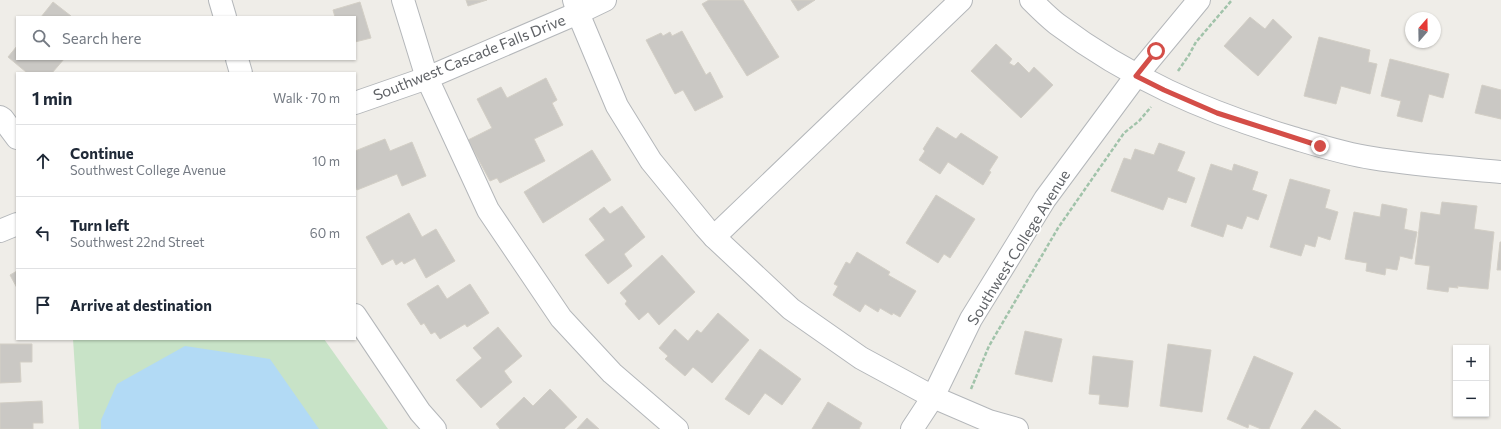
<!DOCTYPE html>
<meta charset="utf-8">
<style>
body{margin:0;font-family:Commissioner,sans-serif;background:#f2f2f3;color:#1f2937}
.controls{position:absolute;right:12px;bottom:12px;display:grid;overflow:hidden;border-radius:0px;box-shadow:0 1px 3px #0004}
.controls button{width:36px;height:36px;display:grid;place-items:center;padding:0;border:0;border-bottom:1px solid #e0e1e3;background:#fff;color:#1f2937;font:20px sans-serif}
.compass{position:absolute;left:1405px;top:12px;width:36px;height:36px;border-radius:50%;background:#fff;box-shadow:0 1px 3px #0004;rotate:20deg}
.stop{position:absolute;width:12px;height:12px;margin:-9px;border:3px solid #d44e48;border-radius:50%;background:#fff}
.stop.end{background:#d44e48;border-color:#fff;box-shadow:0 1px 4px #0008}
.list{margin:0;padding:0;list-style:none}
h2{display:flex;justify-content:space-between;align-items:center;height:52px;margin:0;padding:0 16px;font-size:17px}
h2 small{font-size:13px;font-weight:400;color:#747a83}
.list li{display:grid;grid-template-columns:26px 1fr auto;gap:12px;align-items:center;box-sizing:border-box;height:72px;padding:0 16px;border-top:1px solid #e0e1e3}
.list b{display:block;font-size:15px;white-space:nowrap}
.list p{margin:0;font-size:13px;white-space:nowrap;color:#747a83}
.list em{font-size:13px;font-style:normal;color:#747a83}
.icon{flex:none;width:22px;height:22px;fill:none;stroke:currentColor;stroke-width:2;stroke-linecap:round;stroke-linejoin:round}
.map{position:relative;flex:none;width:1501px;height:429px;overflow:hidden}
.search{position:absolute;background:#fff;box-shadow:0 1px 3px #0004;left:16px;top:16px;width:340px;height:44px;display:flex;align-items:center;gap:10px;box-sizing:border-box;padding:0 14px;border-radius:0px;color:#747a83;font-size:15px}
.panel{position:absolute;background:#fff;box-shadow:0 1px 3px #0004;left:16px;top:72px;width:340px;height:268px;border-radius:0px}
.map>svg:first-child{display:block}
</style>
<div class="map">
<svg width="1501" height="429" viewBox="0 0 1501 429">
<rect width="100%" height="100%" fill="#efede8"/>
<path fill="#c8e3c7" d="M73 339H324L388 429H79Z"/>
<path fill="#b2daf5" d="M185 346 270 359 319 429H101V420L117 384Z"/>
<g fill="#cac8c4" stroke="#d3cfc6">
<path d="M466 0H487L468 6Z"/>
<path d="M709 0H743L779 57 747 76 702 4Z"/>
<path d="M791 0H815L798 11Z"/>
<path d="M53 2 71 16 70 17H41Z"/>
<path d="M360 2 371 38 355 42V17H335L333 10Z"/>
<path d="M1250 17 1265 29 1273 19 1292 37 1258 76 1224 46Z"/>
<path d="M682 31 706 75 710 72 723 97 695 111 683 90 675 94 646 40 661 33 663 36 670 32 672 36Z"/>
<path d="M1319 37 1370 50 1368 62 1377 64 1370 94 1341 86 1336 104 1304 96Z"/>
<path d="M996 44 1012 59 1009 63 1014 66 1018 62 1029 73 1034 67 1053 85 1021 118 971 71Z"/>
<path d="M17 46V59H64L52 73H25L26 72 8 57Z"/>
<path d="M1390 59 1449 74 1443 98 1429 94 1422 122 1397 116 1401 101 1381 96Z"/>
<path d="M546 78 557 100 552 103 563 125 534 139 545 161 500 183 497 178 490 181 468 140 492 128 477 99 501 87 507 98Z"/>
<path d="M1482 85 1501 90V119L1475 113Z"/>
<path d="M937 127 956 139 961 133 998 157 989 171 991 172 983 185 948 162 940 174 919 160 925 151 923 149Z"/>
<path d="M385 139 390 151 412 142 426 176 402 186 397 174 357 190 355 186V151Z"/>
<path d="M1159 143 1185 152 1177 171 1195 178 1186 203 1168 197 1163 210 1111 191 1124 158 1131 160 1135 149 1154 155Z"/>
<path d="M592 150 611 180 543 223 524 192Z"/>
<path d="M1211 164 1232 171 1234 164 1258 172 1252 190 1267 195 1258 220 1247 216 1242 229 1227 224 1223 237 1191 226Z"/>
<path d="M1290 179 1330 190 1325 208 1338 212 1330 240 1318 236 1315 247 1305 244 1301 256 1270 247Z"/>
<path d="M936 195 975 219 950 258 944 254 938 263 906 243Z"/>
<path d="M1442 202 1477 206 1474 229 1494 232 1488 289 1457 286 1458 288 1449 287 1448 292 1427 289 1430 266 1415 264 1421 212 1440 215Z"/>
<path d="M1382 204 1407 209 1404 229 1417 232 1412 259 1400 256 1397 270 1386 268 1385 275 1366 271 1367 263 1345 259 1354 212 1380 217Z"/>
<path d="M622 206 645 237 624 254 632 266 608 284 585 255 605 240 589 219 604 207 610 214Z"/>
<path d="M409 213 422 237 436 229 455 261 426 278 415 258 404 264 402 261 396 265 393 259 382 265 366 237Z"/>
<path d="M1500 242H1501V270H1497Z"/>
<path d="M857 252 890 272 888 275 916 291 900 317 893 313 892 315 880 308 878 312 865 304 860 312 833 295 838 286 834 284 846 262 850 264Z"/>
<path d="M662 255 695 292 659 325 648 312 639 320 625 304 627 301 620 293Z"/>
<path d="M17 271V288L10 275Z"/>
<path d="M470 284 489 313 467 327 465 324 440 339 435 332 431 334 424 323 421 325 407 304 438 285 447 299Z"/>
<path d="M718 313 749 340 712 383 693 367 685 376 665 359 668 356 659 348 675 329 688 341 697 330 701 333Z"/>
<path d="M498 327 522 356 504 371 512 382 481 408 456 380 482 358 473 348Z"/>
<path d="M1025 331 1062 339 1052 382 1015 374Z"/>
<path d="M0 344H32V362H20L21 382 0 383Z"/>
<path d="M1168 344 1211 350 1202 412 1160 406Z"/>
<path d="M760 349 801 379 782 405 765 393 749 415 725 399Z"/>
<path d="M1093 356 1133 361 1128 407 1099 404 1100 395 1089 394Z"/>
<path d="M1254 356 1293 373 1269 429H1261L1249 424 1248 428 1227 419Z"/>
<path d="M550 389 577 417 564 429H500L496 424 524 397 533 406Z"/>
<path d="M42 401 43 423H33V429H0V403Z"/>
<path d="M828 402 862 423 859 429H812Z"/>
<path d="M1315 410 1341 429H1301Z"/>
<path d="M587 418 599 429H577Z"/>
</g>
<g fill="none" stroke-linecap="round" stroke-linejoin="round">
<g stroke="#b4b7ba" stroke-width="24">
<g id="minor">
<path d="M220 0 225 17"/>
<path d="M403 0 427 78 488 210 561 318 612 373 677 429"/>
<path d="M574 0 578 13 617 106 651 161 705 227 714 237 791 309 861 358 933 397 989 421 1017 429"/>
<path d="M1031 0C1039 8 1048 17 1057 24 1129 78 1204 111 1290 137 1317 145 1344 154 1372 158 1415 165 1458 168 1501 172"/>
<path d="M237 59 241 73"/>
<path d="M355 103 427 78 578 13 605 0"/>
<path d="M0 117 3 119 17 138"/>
<path d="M0 231 17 224"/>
<path d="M714 237 961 0"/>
<path d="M355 315 420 412 435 429"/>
<path d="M912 429 933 397 971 319 1045 199 1136 76 1199 0"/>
</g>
</g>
<g stroke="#a1c3aa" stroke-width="2.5" stroke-dasharray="4 2" stroke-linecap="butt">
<path d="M1178 71 1189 55 1196 42 1232 0"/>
<path d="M971 389 989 346 1058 228 1124 133 1139 121 1151 107"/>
</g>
<use href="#minor" stroke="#fff" stroke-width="22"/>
</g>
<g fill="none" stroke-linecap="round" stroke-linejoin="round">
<path stroke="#d44e48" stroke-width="5" d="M1156 51 1136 76 1164 90 1217 113 1320 146"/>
</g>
<g text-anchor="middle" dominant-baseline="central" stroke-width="3.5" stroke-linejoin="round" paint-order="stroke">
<g font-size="15" fill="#5f6266" stroke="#fff">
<text transform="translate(469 57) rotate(-22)">Southwest Cascade Falls Drive</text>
<text transform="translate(1018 247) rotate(-58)">Southwest College Avenue</text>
</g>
</g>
</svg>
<div class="controls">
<button>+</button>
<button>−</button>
</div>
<svg class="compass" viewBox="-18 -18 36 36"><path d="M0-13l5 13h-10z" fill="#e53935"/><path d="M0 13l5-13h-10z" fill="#747a83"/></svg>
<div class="stop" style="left:1156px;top:51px"></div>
<div class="stop end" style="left:1320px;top:146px"></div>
<div class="search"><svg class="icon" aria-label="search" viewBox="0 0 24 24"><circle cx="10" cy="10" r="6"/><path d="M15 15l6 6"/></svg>Search here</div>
<section class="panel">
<h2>1 min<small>Walk · 70 m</small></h2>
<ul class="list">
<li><svg class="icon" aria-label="ahead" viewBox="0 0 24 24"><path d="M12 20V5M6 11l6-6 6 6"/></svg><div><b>Continue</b><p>Southwest College Avenue</p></div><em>10 m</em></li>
<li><svg class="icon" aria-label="left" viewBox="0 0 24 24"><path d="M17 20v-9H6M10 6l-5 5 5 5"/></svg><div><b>Turn left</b><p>Southwest 22nd Street</p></div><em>60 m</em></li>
<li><svg class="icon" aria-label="arrive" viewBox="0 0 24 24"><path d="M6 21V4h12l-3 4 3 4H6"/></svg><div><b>Arrive at destination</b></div></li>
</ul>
</section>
</div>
